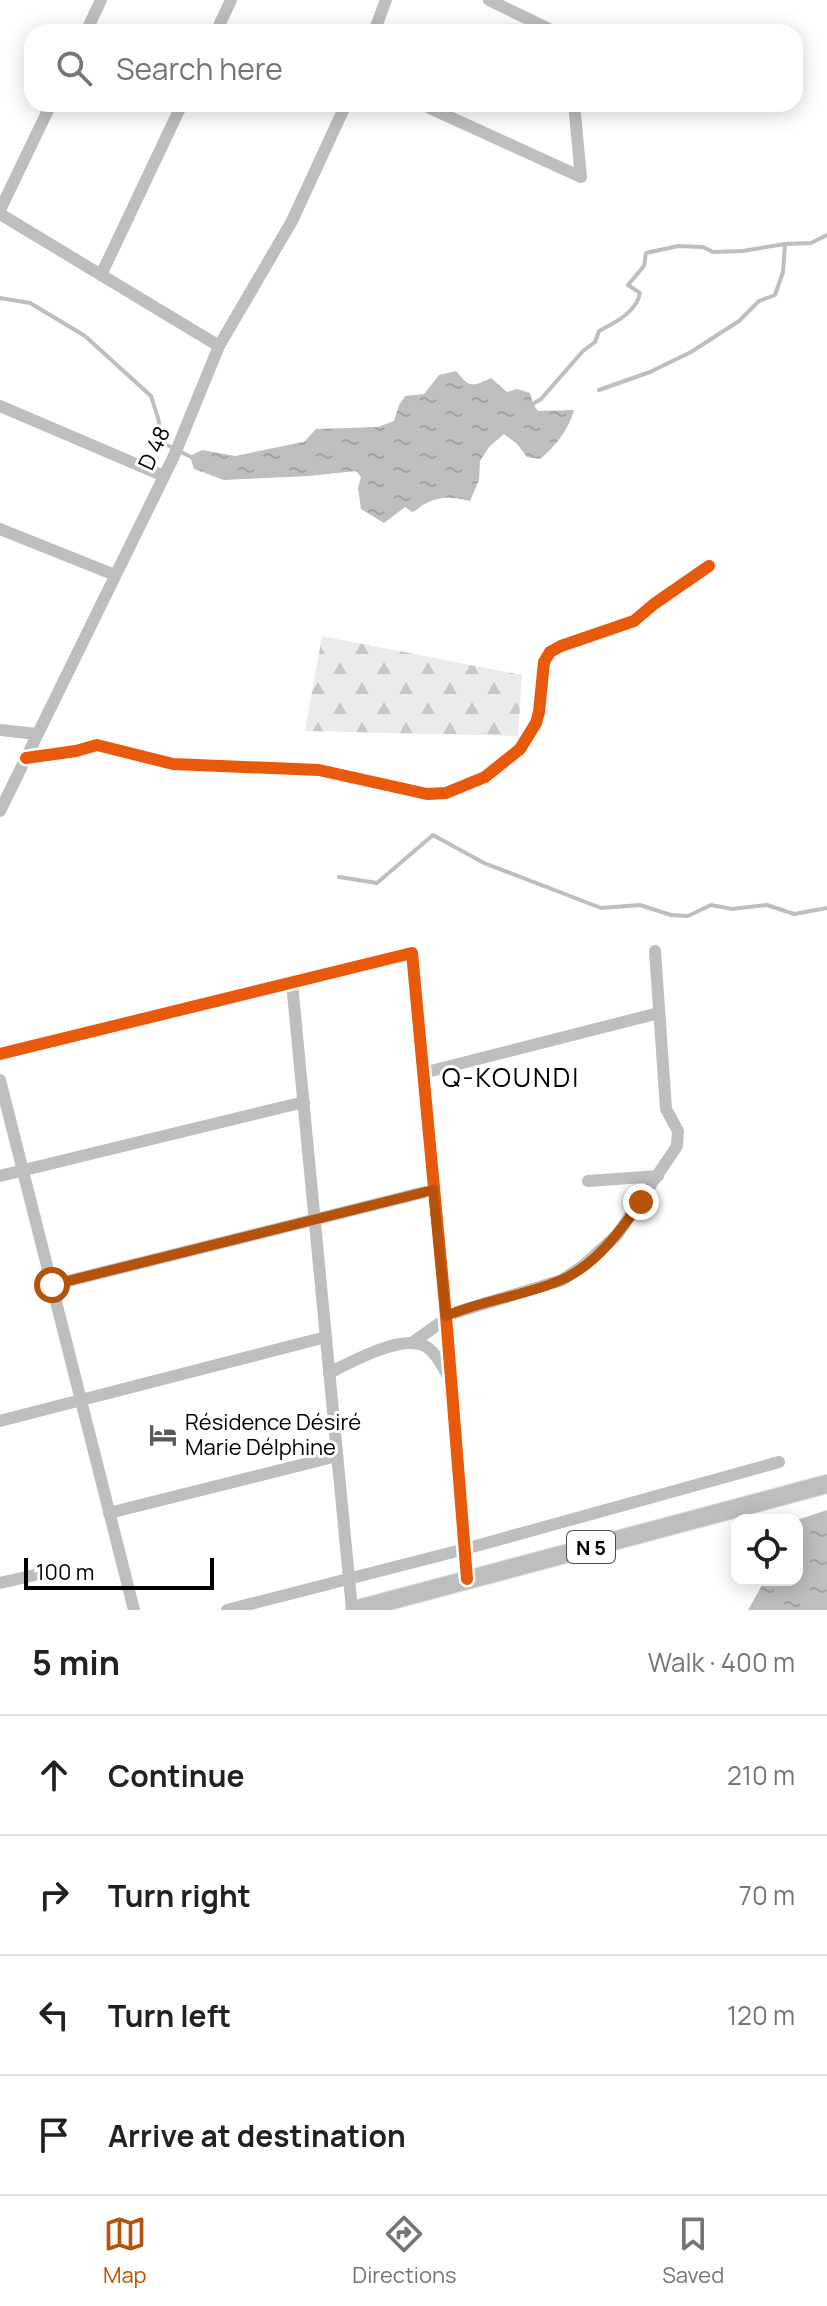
<!DOCTYPE html>
<meta charset="utf-8">
<style>
body{margin:0;font-family:Manrope,sans-serif;background:#f2f2f2;color:#202124}
.controls{position:absolute;right:24px;bottom:24px;display:grid;overflow:hidden;border-radius:16px;box-shadow:0 4px 20px #0003}
.controls button{width:72px;height:72px;display:grid;place-items:center;padding:0;border:0;border-bottom:2px solid #e0e0e0;background:#fff;color:#202124;font:40px sans-serif}
.scale{position:absolute;left:24px;bottom:20px;width:190px;box-sizing:border-box;padding-left:8px;border:4px solid #000;border-top:0;font-size:22px;line-height:28px;white-space:nowrap;color:#000;-webkit-text-stroke:6px #fff;paint-order:stroke}
.stop{position:absolute;width:24px;height:24px;margin:-18px;border:6px solid #b45309;border-radius:50%;background:#fff}
.stop.end{background:#b45309;border-color:#fff;box-shadow:0 2px 8px #0008}
.list{margin:0;padding:0;list-style:none}
h2{display:flex;justify-content:space-between;align-items:center;height:104px;margin:0;padding:0 32px;font-size:34px}
h2 small{font-size:26px;font-weight:400;color:#757577}
.list li{display:grid;grid-template-columns:52px 1fr auto;gap:24px;align-items:center;box-sizing:border-box;height:120px;padding:0 32px;border-top:2px solid #e0e0e0}
.list b{display:block;font-size:30px;white-space:nowrap}
.list em{font-size:26px;font-style:normal;color:#757577}
.icon{flex:none;width:44px;height:44px;fill:none;stroke:currentColor;stroke-width:2;stroke-linecap:round;stroke-linejoin:round}
.map{position:relative;flex:none;width:827px;height:1610px;overflow:hidden}
.search{position:absolute;background:#fff;box-shadow:0 4px 20px #0003;left:24px;right:24px;top:24px;height:88px;display:flex;align-items:center;gap:20px;box-sizing:border-box;padding:0 28px;border-radius:24px;color:#757577;font-size:30px}
.sheet{height:584px;background:#fff}
nav{display:flex;justify-content:space-around;align-items:center;box-sizing:border-box;height:112px;border-top:2px solid #e0e0e0;background:#fff;font-size:22px;color:#757577}
nav a{display:grid;justify-items:center;gap:4px}
nav .on{color:#b45309}
.map>svg:first-child{display:block}
</style>
<div class="map">
<svg width="827" height="1610" viewBox="0 0 827 1610">
<defs>
<pattern id="forest-firs" width="22" height="20" patternUnits="userSpaceOnUse" patternTransform="scale(2)"><rect width="22" height="20" fill="#ebebeb"/><path d="M5 1l3.5 6h-7zM16 11l3.5 6h-7z" fill="#c8c8c8"/></pattern>
<pattern id="water-ripples" width="26" height="14" patternUnits="userSpaceOnUse" patternTransform="scale(2)"><rect width="26" height="14" fill="#bebebe"/><path d="M2 4q2-2 4 0t4 0M15 11q2-2 4 0t4 0" fill="none" stroke="#a2a2a2"/></pattern>
</defs>
<rect width="100%" height="100%" fill="#fff"/>
<path fill="url(#forest-firs)" d="M322 636 522 675 518 736 305 731Z"/>
<g fill="url(#water-ripples)">
<path d="M456 371C470 388 471 387 491 378L507 392 517 389 530 393 533 404 538 411 574 410C569 429 555 447 540 459L527 457 517 444 504 434 489 447 480 461 479 480 470 501C454 497 439 495 423 505 420 507 416 511 412 512L405 507 384 523 361 509 358 488 361 477 356 471 309 476 224 480 194 469 190 456 202 450 235 456 298 443 304 442 316 429 378 427 394 421 399 405 405 396 424 394 439 375Z"/>
<path d="M827 1510V1610H748L761 1587 762 1580H797V1520Z"/>
</g>
<g fill="none" stroke-linecap="round" stroke-linejoin="round">
<g stroke="#bebebe" stroke-width="4">
<path d="M0 298 30 303 85 336 151 396 158 418 162 439 165 444 193 458"/>
<path d="M599 390 650 372 691 352 739 321 759 301 775 295 783 272 785 244"/>
<path d="M531 405 541 399 583 351 595 342 599 331C614 323 637 312 640 293L628 285 644 266 646 253 678 246 703 247 713 252 743 251 785 244 811 243 827 235"/>
<path d="M339 877 377 883 433 835 484 863 601 908 640 905 671 915 688 916 711 905 732 909 767 905 794 914 827 908"/>
</g>
<g stroke="#dbdbdb" stroke-width="20">
<path id="highway" d="M355 1610 827 1484"/>
</g>
<g stroke="#bebebe" stroke-width="12">
<path d="M489 0 555 32"/>
<path d="M86 32 101 0"/>
<path d="M216 32 231 0"/>
<path d="M374 32 386 0"/>
<path d="M421 104 581 177 574 104"/>
<path d="M0 210 51 104"/>
<path d="M0 214 219 346"/>
<path d="M101 275 182 104"/>
<path d="M0 406 164 476"/>
<path d="M0 529 115 575"/>
<path d="M0 730 37 734"/>
<path d="M26 758 76 751 97 745 173 764 319 770 427 794 446 793 485 777 520 749 536 723 539 712 544 662 550 652 561 646 634 621 654 604 709 566"/>
<path d="M0 811 174 456 219 346 292 221 346 104"/>
<path d="M292 983 352 1610"/>
<path d="M0 1054 412 953 446 1316 467 1579"/>
<path d="M423 1073 659 1013"/>
<path d="M0 1080 134 1610"/>
<path d="M0 1176 304 1102"/>
<path d="M588 1181 658 1176"/>
<path d="M52 1285 433 1190"/>
<path d="M412 1343 454 1313 562 1280 584 1265 617 1235 677 1146 678 1131 666 1109 655 951"/>
<path d="M329 1373C351 1362 401 1334 425 1346 436 1352 442 1366 448 1376"/>
<path d="M0 1421 326 1337"/>
<path d="M109 1513 337 1456"/>
<path d="M0 1583 35 1575 44 1568"/>
<path d="M227 1610 465 1549 779 1462"/>
</g>
<use href="#highway" stroke="#bebebe" stroke-width="18"/>
<g stroke="#fff" stroke-width="17">
<g id="cycleway">
<path d="M26 758 76 751 97 745 173 764 319 770 427 794 446 793 485 777 520 749 536 723 539 712 544 662 550 652 561 646 634 621 654 604 709 566"/>
<path d="M0 1054 412 953 446 1316 467 1579"/>
</g>
</g>
<use href="#cycleway" stroke="#e8590c" stroke-width="12"/>
</g>
<g fill="none" stroke-linecap="round" stroke-linejoin="round">
<path stroke="#b45309" stroke-width="10" d="M52 1285 433 1190 446 1316C483 1300 524 1296 561 1280 595 1266 620 1231 641 1202"/>
</g>
<defs>
<g id="hotel-bare" transform="scale(2.16)"><path d="M-6-4.5h1.5V1H6V5H4.5V3h-9V5H-6ZM-4 0a1.8 1.8 0 1 1 3.6 0ZM.5 0V-2.5h3Q6-2.5 6 0Z" fill="#595959" stroke="#fff" stroke-width="2.5" paint-order="stroke"/></g>
</defs>
<g fill-rule="evenodd">
<use href="#hotel-bare" x="163" y="1435"/>
</g>
<g text-anchor="middle" dominant-baseline="central" stroke-width="6" stroke-linejoin="round" paint-order="stroke">
<rect fill="#fff" stroke="#4c4c4c" stroke-width="2" x="567" y="1531" width="48" height="32" rx="6"/>
<g font-size="20" font-weight="bold" fill="#000">
<text x="591" y="1547">N 5</text>
</g>
<g font-size="22" fill="#000" stroke="#fff">
<text transform="translate(154 448) rotate(-65)">D 48</text>
</g>
<g font-size="22" fill="#000" stroke="#fff" text-anchor="start">
<text x="185" y="1422">Résidence Désiré<tspan x="185" dy="25">Marie Délphine</tspan></text>
</g>
<g font-size="26" letter-spacing="2" fill="#000" stroke="#fff">
<text x="511" y="1077">Q-KOUNDI</text>
</g>
</g>
</svg>
<div class="controls">
<button><svg class="icon" aria-label="locate" viewBox="0 0 24 24"><circle cx="12" cy="12" r="6"/><path d="M12 2v4M12 18v4M2 12h4M18 12h4"/></svg></button>
</div>
<div class="scale">100 m</div>
<div class="stop" style="left:52px;top:1285px"></div>
<div class="stop end" style="left:641px;top:1202px"></div>
<div class="search"><svg class="icon" aria-label="search" viewBox="0 0 24 24"><circle cx="10" cy="10" r="6"/><path d="M15 15l6 6"/></svg>Search here</div>
</div>
<section class="sheet">
<h2>5 min<small>Walk · 400 m</small></h2>
<ul class="list">
<li><svg class="icon" aria-label="ahead" viewBox="0 0 24 24"><path d="M12 20V5M6 11l6-6 6 6"/></svg><div><b>Continue</b></div><em>210 m</em></li>
<li><svg class="icon" aria-label="right" viewBox="0 0 24 24"><path d="M7 20v-9h11M14 6l5 5-5 5"/></svg><div><b>Turn right</b></div><em>70 m</em></li>
<li><svg class="icon" aria-label="left" viewBox="0 0 24 24"><path d="M17 20v-9H6M10 6l-5 5 5 5"/></svg><div><b>Turn left</b></div><em>120 m</em></li>
<li><svg class="icon" aria-label="arrive" viewBox="0 0 24 24"><path d="M6 21V4h12l-3 4 3 4H6"/></svg><div><b>Arrive at destination</b></div></li>
</ul>
</section>
<nav>
<a class="on"><svg class="icon" aria-label="map" viewBox="0 0 24 24"><path d="M3 6l6-2 6 2 6-2v14l-6 2-6-2-6 2zM9 4v14M15 6v14"/></svg>Map</a>
<a><svg class="icon" aria-label="directions" viewBox="0 0 24 24"><path d="M12 3l9 9-9 9-9-9zM9 14v-3h6M13 9l2 2-2 2"/></svg>Directions</a>
<a><svg class="icon" aria-label="saved" viewBox="0 0 24 24"><path d="M7 4h10v16l-5-4-5 4z"/></svg>Saved</a>
</nav>
